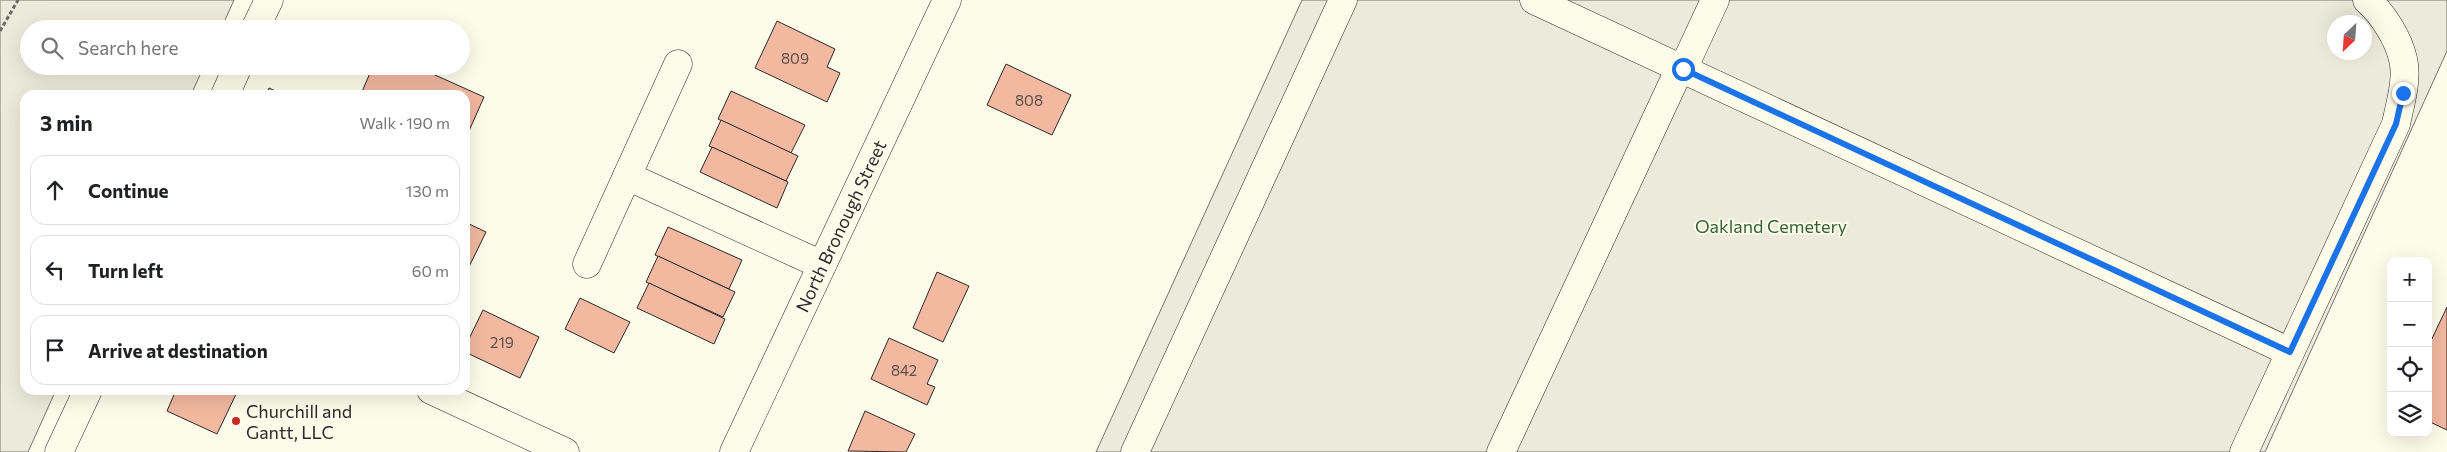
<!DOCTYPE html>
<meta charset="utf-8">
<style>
body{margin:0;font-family:Commissioner,sans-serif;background:#f6f6f6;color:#202124}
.controls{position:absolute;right:15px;bottom:15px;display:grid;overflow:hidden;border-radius:10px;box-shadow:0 5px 20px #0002}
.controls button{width:45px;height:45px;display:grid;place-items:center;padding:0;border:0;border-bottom:1px solid #e0e0e0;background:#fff;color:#202124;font:25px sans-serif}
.compass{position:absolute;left:2327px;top:15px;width:45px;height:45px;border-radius:50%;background:#fff;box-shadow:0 5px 20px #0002;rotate:205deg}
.stop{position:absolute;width:15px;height:15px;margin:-11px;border:4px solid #1a73e8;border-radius:50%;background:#fff}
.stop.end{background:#1a73e8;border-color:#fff;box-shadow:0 1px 5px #0008}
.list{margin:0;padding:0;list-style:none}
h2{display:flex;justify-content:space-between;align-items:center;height:65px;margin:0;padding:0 20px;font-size:21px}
h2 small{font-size:16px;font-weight:400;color:#757577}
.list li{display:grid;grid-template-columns:32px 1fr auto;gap:15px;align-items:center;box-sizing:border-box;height:70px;margin:0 10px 10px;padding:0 10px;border:1px solid #e0e0e0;border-radius:15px}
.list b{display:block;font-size:19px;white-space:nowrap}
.list em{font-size:16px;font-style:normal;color:#757577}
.icon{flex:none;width:28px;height:28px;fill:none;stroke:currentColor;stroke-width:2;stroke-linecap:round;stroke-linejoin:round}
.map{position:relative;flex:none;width:2447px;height:452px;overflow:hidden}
.search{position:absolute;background:#fff;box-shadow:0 5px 20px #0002;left:20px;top:20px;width:450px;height:55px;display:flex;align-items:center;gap:12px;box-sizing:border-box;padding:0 18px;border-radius:28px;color:#757577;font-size:19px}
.panel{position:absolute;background:#fff;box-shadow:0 5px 20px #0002;left:20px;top:90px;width:450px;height:305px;border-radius:15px}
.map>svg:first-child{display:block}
</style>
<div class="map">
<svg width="2447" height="452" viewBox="0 0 2447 452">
<rect width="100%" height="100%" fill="#fdfbea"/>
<g fill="#ecebdb" stroke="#74746e" fill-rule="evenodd">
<path d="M0 0H234L221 29H29V66H204L191 95H25V390H56L28 452H0Z"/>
<path d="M1302 0H2447V51L2265 452H1096ZM2334 22H2364V52H2334Z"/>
</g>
<g fill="#f2b8a0" stroke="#2b2b2b">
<path d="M777 21 835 49 827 67 840 73 827 102 755 68Z"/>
<path d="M1006 64 1071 95 1052 135 987 105Z"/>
<path d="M373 66H415L484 97 465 140V95H363L361 94Z"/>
<path d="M269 88 284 95H266Z"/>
<path d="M731 91 805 125 791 153 718 119Z"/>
<path d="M721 120 798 156 786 181 709 146Z"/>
<path d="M712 147 788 182 777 208 700 172Z"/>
<path d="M465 222 486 232 465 275Z"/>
<path d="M668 227 742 260 729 289 655 255Z"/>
<path d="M658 256 735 292 723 317 646 282Z"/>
<path d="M937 272 969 286 943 342 913 328Z"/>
<path d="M649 283 725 319 714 344 637 308Z"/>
<path d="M580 298 630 322 614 353 565 329Z"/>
<path d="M2447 307V430L2428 421V347Z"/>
<path d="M483 310 539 337 520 378 465 352V347Z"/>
<path d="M889 338 938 360 927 384 935 387 927 405 871 379Z"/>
<path d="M176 390H238L217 434 167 411Z"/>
<path d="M865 411 915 434 906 452 848 451Z"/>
</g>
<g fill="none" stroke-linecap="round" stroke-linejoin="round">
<g stroke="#2b2b2b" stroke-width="29">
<g id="minor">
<path d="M1534 0 2290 352"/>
<path d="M1683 69 1715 0"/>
<path d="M627 176 822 265"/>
<path d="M587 264 678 64"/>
<path d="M431 390 565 452"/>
<path d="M1135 452 1343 0"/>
<path d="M1501 452 1680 68"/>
<path d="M2244 452 2396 124C2400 104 2408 79 2403 59 2398 38 2383 14 2367 0"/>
</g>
</g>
<g stroke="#2b2b2b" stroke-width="29">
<g id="major">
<path d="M255 29 269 0"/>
<path d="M225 95 238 66"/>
<path d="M59 452 88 390"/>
<path id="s1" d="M734 452 947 0"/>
</g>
</g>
<path stroke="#6a6964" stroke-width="3" stroke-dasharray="4 2.5" stroke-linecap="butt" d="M0 31 18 0"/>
<use href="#minor" stroke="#fdfbea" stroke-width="28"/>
<use href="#major" stroke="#fdfbea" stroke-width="28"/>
</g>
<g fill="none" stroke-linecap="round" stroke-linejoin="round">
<path stroke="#1a73e8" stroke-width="6" d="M1683 69 2290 352 2396 124 2403 93"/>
</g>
<circle fill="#c62828" stroke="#fdfbea" stroke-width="2" cx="236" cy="421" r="5"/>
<g text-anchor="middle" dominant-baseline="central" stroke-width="4" stroke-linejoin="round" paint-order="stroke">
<g font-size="15" fill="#5d4e48">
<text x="795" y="58">809</text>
<text x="1029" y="100">808</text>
<text x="502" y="342">219</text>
<text x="904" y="370">842</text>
</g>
<g font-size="18" fill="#2b2b2b" stroke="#fdfbea">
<text stroke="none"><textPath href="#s1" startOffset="250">North Bronough Street</textPath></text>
</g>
<g font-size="18" fill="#34623c" stroke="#fdfbea">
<text x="1771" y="226">Oakland Cemetery</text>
</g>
<g font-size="18" fill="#2b2b2b" stroke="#fdfbea" text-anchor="start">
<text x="246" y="411">Churchill and<tspan x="246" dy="21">Gantt, LLC</tspan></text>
</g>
</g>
</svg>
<div class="controls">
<button>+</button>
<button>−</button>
<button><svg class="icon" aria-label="locate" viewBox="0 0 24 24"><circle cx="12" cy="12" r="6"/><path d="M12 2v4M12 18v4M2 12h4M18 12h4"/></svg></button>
<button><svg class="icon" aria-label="layers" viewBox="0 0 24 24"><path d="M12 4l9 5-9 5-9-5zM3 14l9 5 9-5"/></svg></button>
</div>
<svg class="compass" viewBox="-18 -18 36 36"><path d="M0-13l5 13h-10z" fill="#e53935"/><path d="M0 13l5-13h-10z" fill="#757577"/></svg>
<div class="stop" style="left:1683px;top:69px"></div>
<div class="stop end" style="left:2403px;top:93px"></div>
<div class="search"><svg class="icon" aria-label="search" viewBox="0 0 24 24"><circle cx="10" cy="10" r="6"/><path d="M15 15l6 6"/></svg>Search here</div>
<section class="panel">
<h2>3 min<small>Walk · 190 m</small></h2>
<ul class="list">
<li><svg class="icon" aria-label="ahead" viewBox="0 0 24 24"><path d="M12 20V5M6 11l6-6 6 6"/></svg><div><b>Continue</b></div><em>130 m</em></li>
<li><svg class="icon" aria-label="left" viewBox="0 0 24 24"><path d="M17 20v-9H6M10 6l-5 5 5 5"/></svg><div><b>Turn left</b></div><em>60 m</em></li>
<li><svg class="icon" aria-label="arrive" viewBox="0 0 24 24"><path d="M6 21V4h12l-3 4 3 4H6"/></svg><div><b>Arrive at destination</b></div></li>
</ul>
</section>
</div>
